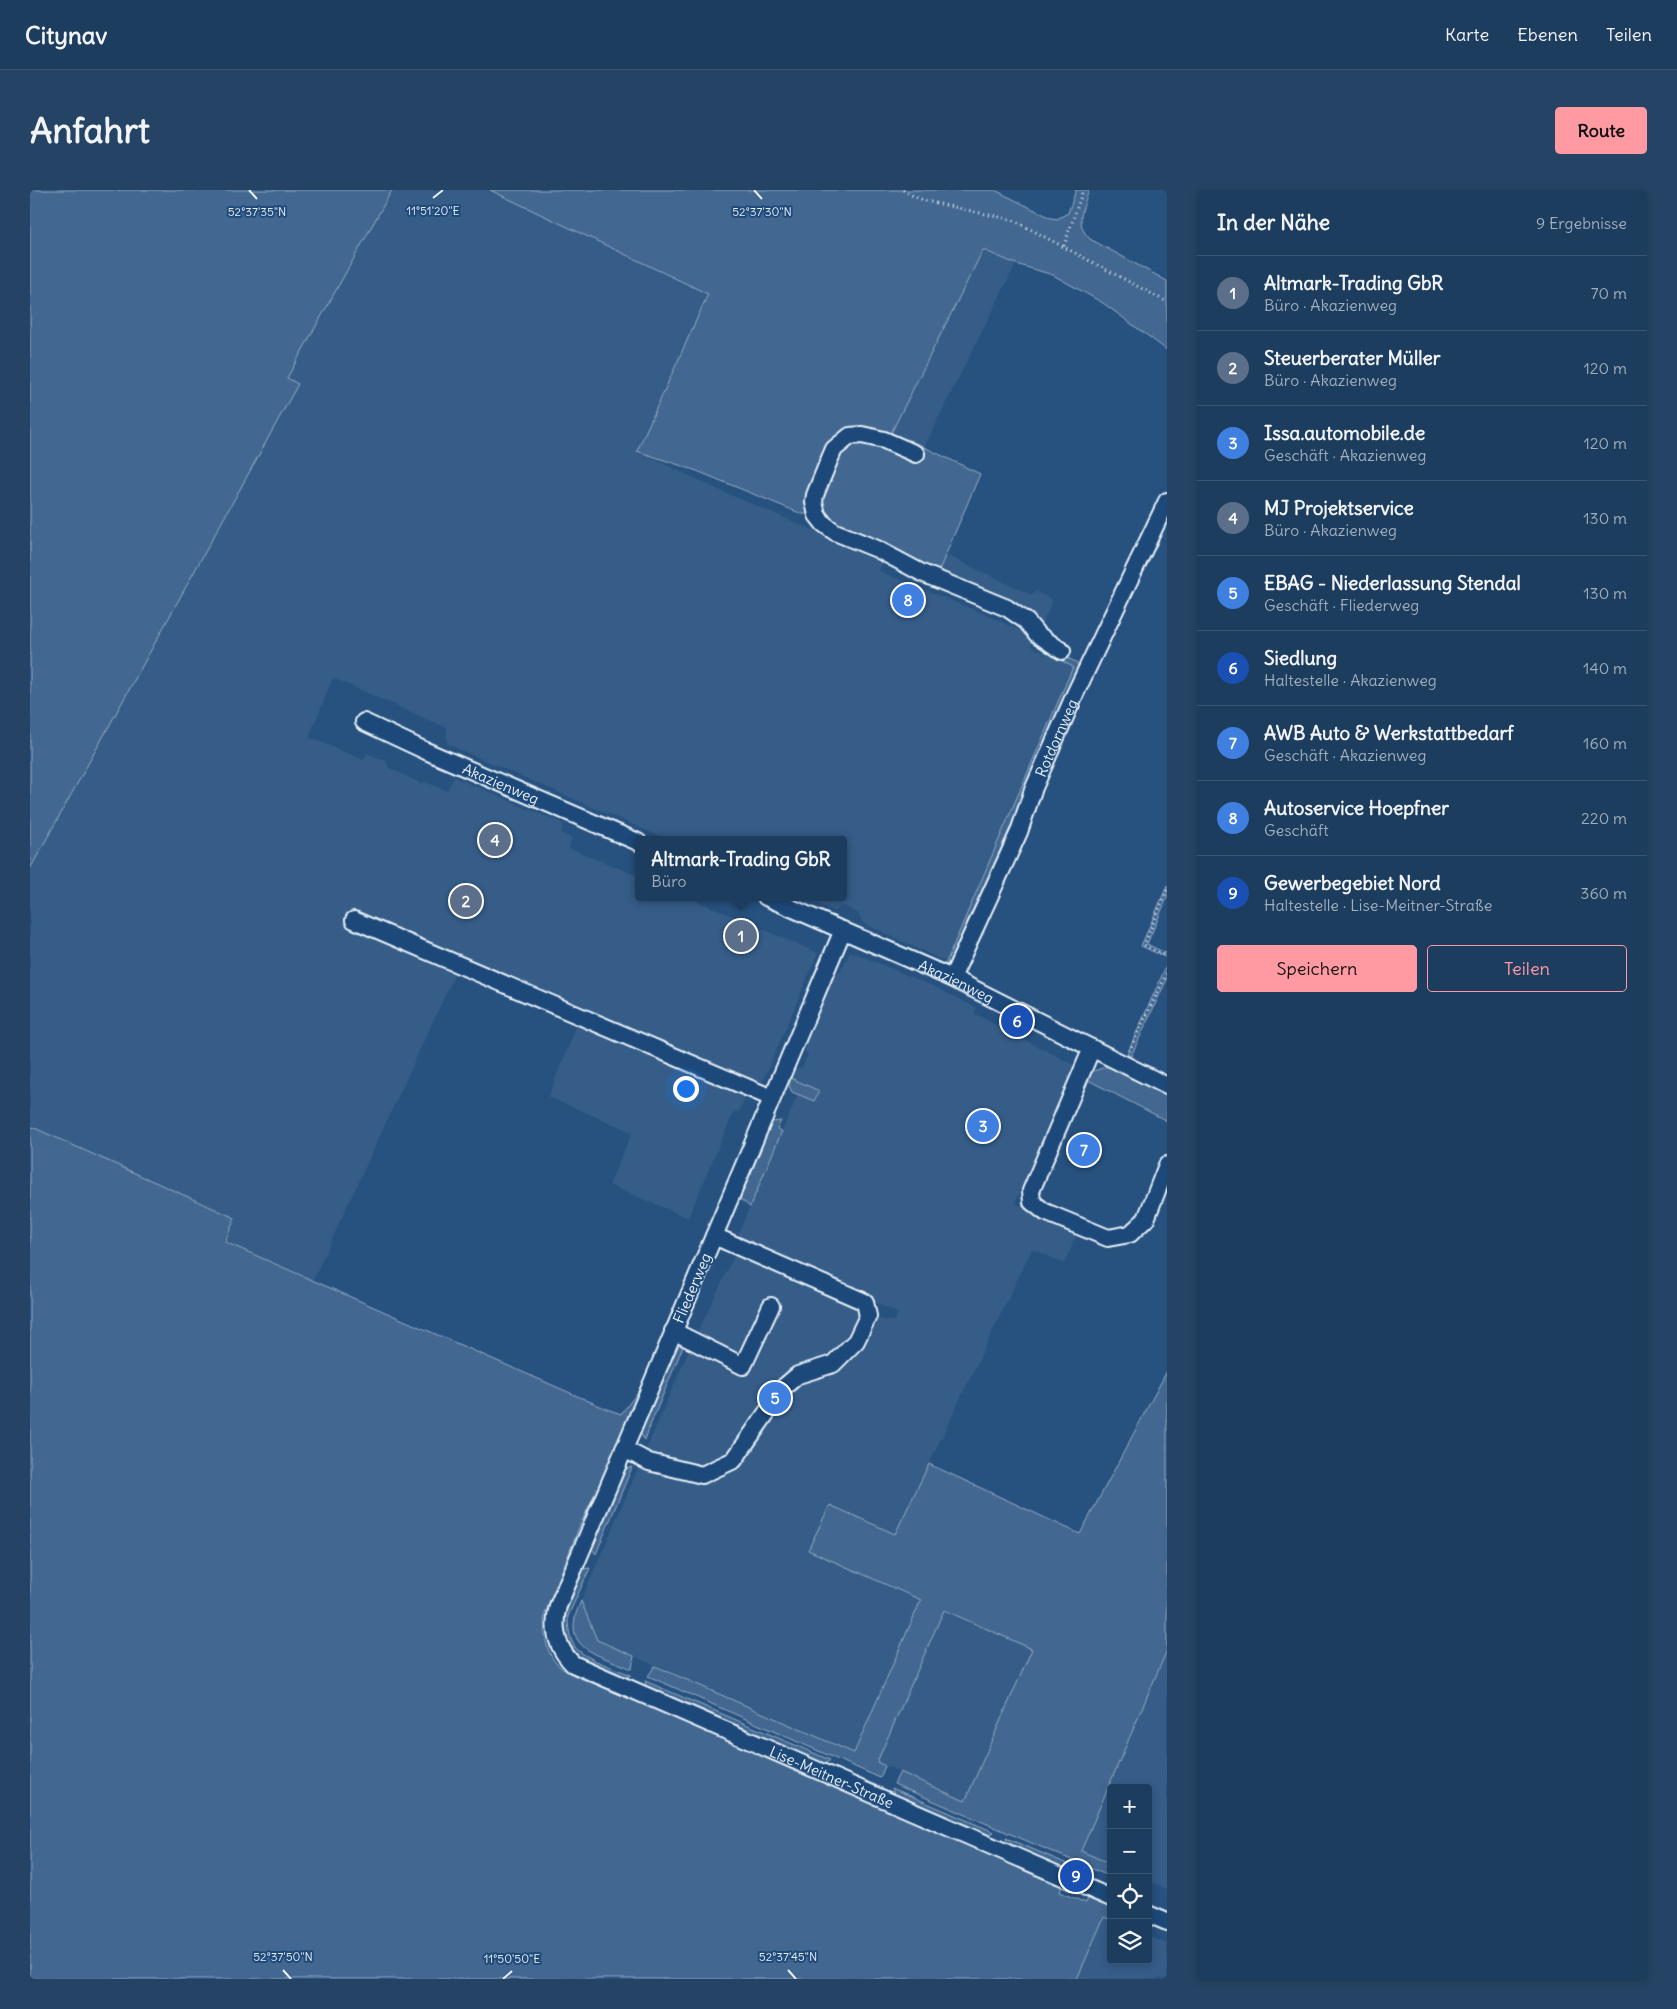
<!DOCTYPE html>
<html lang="de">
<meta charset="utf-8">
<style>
body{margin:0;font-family:Delius,sans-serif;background:#254465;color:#f1f3f6}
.controls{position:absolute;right:15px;bottom:15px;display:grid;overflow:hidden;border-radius:5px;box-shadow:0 2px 8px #0003}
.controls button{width:45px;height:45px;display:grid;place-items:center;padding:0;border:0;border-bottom:1px solid #3b5674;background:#1d3d5f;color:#f1f3f6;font:25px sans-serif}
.you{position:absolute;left:655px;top:898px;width:18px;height:18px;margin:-12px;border:4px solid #fff;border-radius:50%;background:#1a73e8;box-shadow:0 0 0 8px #1a73e833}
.badge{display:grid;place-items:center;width:32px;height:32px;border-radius:50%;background:#ff9aa2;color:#fff;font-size:16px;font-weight:700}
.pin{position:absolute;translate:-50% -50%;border:2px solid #fff;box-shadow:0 1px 5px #0006}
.popup{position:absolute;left:605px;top:646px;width:212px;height:65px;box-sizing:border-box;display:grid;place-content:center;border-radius:5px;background:#1d3d5f;filter:drop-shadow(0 1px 4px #0005);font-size:16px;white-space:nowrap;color:#a0aebd}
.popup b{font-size:19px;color:#f1f3f6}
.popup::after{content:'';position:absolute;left:50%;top:100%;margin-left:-10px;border:10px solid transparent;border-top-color:#1d3d5f}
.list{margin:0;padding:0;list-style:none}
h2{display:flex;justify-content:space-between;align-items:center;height:65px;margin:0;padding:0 20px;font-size:21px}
h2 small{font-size:16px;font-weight:400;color:#a0aebd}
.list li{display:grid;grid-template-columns:32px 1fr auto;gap:15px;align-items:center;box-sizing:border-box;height:75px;padding:0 20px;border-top:1px solid #3b5674}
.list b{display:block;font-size:19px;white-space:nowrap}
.list p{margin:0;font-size:16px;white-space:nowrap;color:#a0aebd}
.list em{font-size:16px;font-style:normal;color:#a0aebd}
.actions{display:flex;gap:10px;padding:15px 20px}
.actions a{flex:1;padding:11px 0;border:1px solid #ff9aa2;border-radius:5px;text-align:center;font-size:18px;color:#ff9aa2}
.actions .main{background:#ff9aa2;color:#111}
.icon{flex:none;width:28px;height:28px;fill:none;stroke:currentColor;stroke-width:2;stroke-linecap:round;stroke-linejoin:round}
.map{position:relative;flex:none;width:1137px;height:1789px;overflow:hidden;border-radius:5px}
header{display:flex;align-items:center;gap:30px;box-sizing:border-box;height:70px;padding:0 25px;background:#1d3d5f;border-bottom:1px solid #3b5674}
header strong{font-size:24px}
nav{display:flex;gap:28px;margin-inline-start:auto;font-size:18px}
.intro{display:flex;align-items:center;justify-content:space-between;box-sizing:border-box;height:120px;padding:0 30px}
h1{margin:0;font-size:35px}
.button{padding:12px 22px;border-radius:5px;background:#ff9aa2;color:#111;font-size:18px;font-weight:700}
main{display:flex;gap:30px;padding:0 30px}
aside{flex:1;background:#1d3d5f;border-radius:5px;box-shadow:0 2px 8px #0003}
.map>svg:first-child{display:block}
</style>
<header>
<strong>Citynav</strong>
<nav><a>Karte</a><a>Ebenen</a><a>Teilen</a></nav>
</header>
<div class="intro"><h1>Anfahrt</h1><a class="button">Route</a></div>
<main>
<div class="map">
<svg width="1137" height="1789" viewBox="0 0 1137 1789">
<rect width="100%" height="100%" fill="#27517f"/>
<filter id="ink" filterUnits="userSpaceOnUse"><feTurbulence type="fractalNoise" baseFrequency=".02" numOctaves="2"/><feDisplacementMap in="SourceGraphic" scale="10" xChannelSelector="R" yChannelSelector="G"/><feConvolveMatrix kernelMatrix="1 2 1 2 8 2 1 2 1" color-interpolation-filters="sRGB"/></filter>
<g filter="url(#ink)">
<g fill="#355d88">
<path d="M362 0H460L678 104 607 261 696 303 853 370 849 381 957 425 1000 445 1002 457 1043 476 916 772 833 733 828 723 813 716 804 721 772 707H814V650H638L417 554V538L303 488 279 547 334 570 337 563 356 571 359 578 393 594 394 591 417 601 424 587 534 634 531 643 542 648 539 658 608 686V707H658L788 763 733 891 722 892 709 922 704 921 658 1028 579 995 602 942 518 907 547 835 425 784 283 1090 195 1051 205 1028 0 936V679L268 194 257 188Z"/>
<path d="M953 60 986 74 891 263 859 247Z"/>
<path d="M916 365 1002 405 1005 401 1023 410 1011 436 907 385Z"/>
<path d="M820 761 905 797 947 818 945 824 1046 876 985 1013 1048 1041 1034 1074 1002 1059 865 1345 800 1315 778 1360 891 1410 824 1563 567 1450 551 1411 659 1160 706 1062 852 1130 864 1131 868 1123 707 1046 768 904 784 911 789 901 761 888 765 879 772 877 778 865 774 858 806 782 810 783Z"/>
<path d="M914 1420 1002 1458 935 1611 847 1572Z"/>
<path d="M1137 1460V1699L1118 1690V1598H1081V1674L1051 1662Z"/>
<path d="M1074 1727 1081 1730V1770H1118V1746L1137 1754V1789H1047Z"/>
</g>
<g fill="#436891" stroke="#96acc4">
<path d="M0 0H362L257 188 268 194 0 679Z"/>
<path d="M460 0H965L1021 28 1027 29 1038 23 1046 0H1059C1053 19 1044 33 1060 49L1137 91V160L1073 113 1023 85 986 74 953 60 859 247 813 245 777 324H772L667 281 607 261 678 104Z"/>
<path d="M880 250 889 256 890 255 950 284 907 385 812 339 794 327 790 302 803 268 821 251 877 255Z"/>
<path d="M1037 468 1046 472 1049 479 992 621 986 624 960 685 962 691 953 701 941 727 943 734 920 774 915 775 1043 477 1032 471Z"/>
<path d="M1137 696V708L1117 754 1137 764V768L1111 756Z"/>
<path d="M1137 774V789L1101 866 1097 864Z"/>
<path d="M1075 877H1084L1137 906V931L1056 889 1064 881Z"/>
<path d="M761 888 789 901 784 911 762 902 759 896Z"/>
<path d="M751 931 747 939 752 941 720 1017 710 1009 742 932Z"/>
<path d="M0 936 205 1028 195 1052 577 1219 591 1224 611 1198 587 1257 550 1335 515 1424C513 1439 515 1459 525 1472 534 1483 551 1488 563 1493L1032 1696 1030 1702 1056 1713 1058 1708 1081 1718V1730L1074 1727 1047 1789H0Z"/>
<path d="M647 1154H654L614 1250 610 1242Z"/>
<path d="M1137 1181V1460L1051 1661 1081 1674V1687L864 1594 870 1582 935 1611 1002 1459 914 1420 847 1572 855 1576 850 1588 618 1486 625 1476 824 1563 891 1410 778 1360 800 1315 865 1344 899 1274 1050 1344Z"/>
<path d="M602 1277 566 1364 561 1358 593 1280Z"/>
<path d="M560 1378 538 1426C538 1436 539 1448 545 1457 553 1468 587 1479 601 1485L594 1488 547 1467 535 1448 532 1431 534 1420 552 1379Z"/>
<path d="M551 1411 567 1450 604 1466 602 1479C566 1463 528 1460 551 1411Z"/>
<path d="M615 1491 800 1570 794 1575 616 1497Z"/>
<path d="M862 1598 964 1642 958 1646 864 1605Z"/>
<path d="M976 1648 1047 1678 1045 1684 978 1655Z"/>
</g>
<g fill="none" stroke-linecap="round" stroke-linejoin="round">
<g stroke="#e8f1f8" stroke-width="20">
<g id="minor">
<path d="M886 264 854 250 832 245 820 246 804 259 798 273 785 305 784 312 787 325 794 334 805 342 847 359 892 383 977 418 996 431 1007 444 1032 461"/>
<path id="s1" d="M334 532 396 561 608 652"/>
<path id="s2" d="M736 707 922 788 1137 896"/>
<path d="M324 730 742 908"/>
<path id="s3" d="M813 740 528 1416C522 1438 526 1457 543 1474L1081 1708"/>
<path id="s4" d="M922 788 989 642 1003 600 1045 504 1137 311"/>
<path d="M1062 858 1001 1001 1002 1012 1015 1022 1078 1048 1100 1044 1116 1029 1137 975"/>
<path d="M643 1141 713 1176 741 1116"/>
<path d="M594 1259 619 1272 672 1285 704 1270 755 1196 768 1185 803 1174 826 1151 838 1126 835 1112 684 1046"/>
<path d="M1118 1724 1137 1732"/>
</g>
</g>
<g stroke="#e8f1f8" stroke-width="3" stroke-dasharray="1 4" stroke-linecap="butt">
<path d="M873 0 883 6 896 11 983 30 1137 112"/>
<path d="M1034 56 1053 0"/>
<path d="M1137 700 1114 755 1137 767"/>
<path d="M1099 861 1137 783"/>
</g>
<use href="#minor" stroke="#1f4a7a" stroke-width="16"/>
</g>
</g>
<path fill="none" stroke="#e8f1f8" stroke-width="2" d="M219 0 227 9M724 0 732 9M403 8 413 0M253 1780 261 1789M758 1780 766 1789M473 1789 482 1781"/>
<g text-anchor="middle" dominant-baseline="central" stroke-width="4" stroke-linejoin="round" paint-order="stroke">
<g font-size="15" fill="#e8f1f8" stroke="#1f4a7a">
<text stroke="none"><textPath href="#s4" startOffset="262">Rotdornweg</textPath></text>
<text stroke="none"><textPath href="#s1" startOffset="150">Akazienweg</textPath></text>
<text stroke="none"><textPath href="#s2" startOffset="208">Akazienweg</textPath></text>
<text transform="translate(662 1098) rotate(-67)">Fliederweg</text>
<text stroke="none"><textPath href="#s3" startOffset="1079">Lise-Meitner-Straße</textPath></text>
</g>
</g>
<g font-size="12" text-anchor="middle" fill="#e8f1f8" stroke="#1f4a7a" stroke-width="4" stroke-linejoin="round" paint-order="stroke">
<text x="403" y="25">11°51'20"E</text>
<text x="227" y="26">52°37'35"N</text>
<text x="732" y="26">52°37'30"N</text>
<text x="253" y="1771">52°37'50"N</text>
<text x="758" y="1771">52°37'45"N</text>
<text x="482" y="1773">11°50'50"E</text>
</g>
</svg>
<div class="controls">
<button>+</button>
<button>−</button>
<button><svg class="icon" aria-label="locate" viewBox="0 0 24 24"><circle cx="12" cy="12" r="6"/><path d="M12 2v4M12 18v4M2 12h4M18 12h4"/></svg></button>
<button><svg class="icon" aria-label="layers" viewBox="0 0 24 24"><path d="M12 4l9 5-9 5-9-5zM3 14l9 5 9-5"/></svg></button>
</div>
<div class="you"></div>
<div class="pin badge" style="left:711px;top:746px;background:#5c6f8a">1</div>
<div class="popup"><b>Altmark-Trading GbR</b>Büro</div>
<div class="pin badge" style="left:436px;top:711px;background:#5c6f8a">2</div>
<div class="pin badge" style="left:953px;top:936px;background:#3f7fe0">3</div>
<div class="pin badge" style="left:465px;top:650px;background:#5c6f8a">4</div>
<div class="pin badge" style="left:745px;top:1208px;background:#3f7fe0">5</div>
<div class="pin badge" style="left:987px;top:831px;background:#1a4fb4">6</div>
<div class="pin badge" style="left:1054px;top:960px;background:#3f7fe0">7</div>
<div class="pin badge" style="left:878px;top:410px;background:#3f7fe0">8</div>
<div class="pin badge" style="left:1046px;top:1686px;background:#1a4fb4">9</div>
</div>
<aside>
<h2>In der Nähe<small>9 Ergebnisse</small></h2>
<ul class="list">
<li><span class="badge" style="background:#5c6f8a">1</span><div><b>Altmark-Trading GbR</b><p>Büro · Akazienweg</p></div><em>70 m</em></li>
<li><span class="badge" style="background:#5c6f8a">2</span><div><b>Steuerberater Müller</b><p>Büro · Akazienweg</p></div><em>120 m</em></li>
<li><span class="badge" style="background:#3f7fe0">3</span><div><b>Issa.automobile.de</b><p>Geschäft · Akazienweg</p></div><em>120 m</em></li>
<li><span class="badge" style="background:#5c6f8a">4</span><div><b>MJ Projektservice</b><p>Büro · Akazienweg</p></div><em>130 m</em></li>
<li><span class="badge" style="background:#3f7fe0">5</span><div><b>EBAG - Niederlassung Stendal</b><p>Geschäft · Fliederweg</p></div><em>130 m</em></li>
<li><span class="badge" style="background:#1a4fb4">6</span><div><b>Siedlung</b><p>Haltestelle · Akazienweg</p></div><em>140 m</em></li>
<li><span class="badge" style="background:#3f7fe0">7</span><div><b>AWB Auto &amp; Werkstattbedarf</b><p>Geschäft · Akazienweg</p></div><em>160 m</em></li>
<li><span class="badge" style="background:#3f7fe0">8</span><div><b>Autoservice Hoepfner</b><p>Geschäft</p></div><em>220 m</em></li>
<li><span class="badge" style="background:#1a4fb4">9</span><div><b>Gewerbegebiet Nord</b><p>Haltestelle · Lise-Meitner-Straße</p></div><em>360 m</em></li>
</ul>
<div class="actions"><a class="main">Speichern</a><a>Teilen</a></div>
</aside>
</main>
